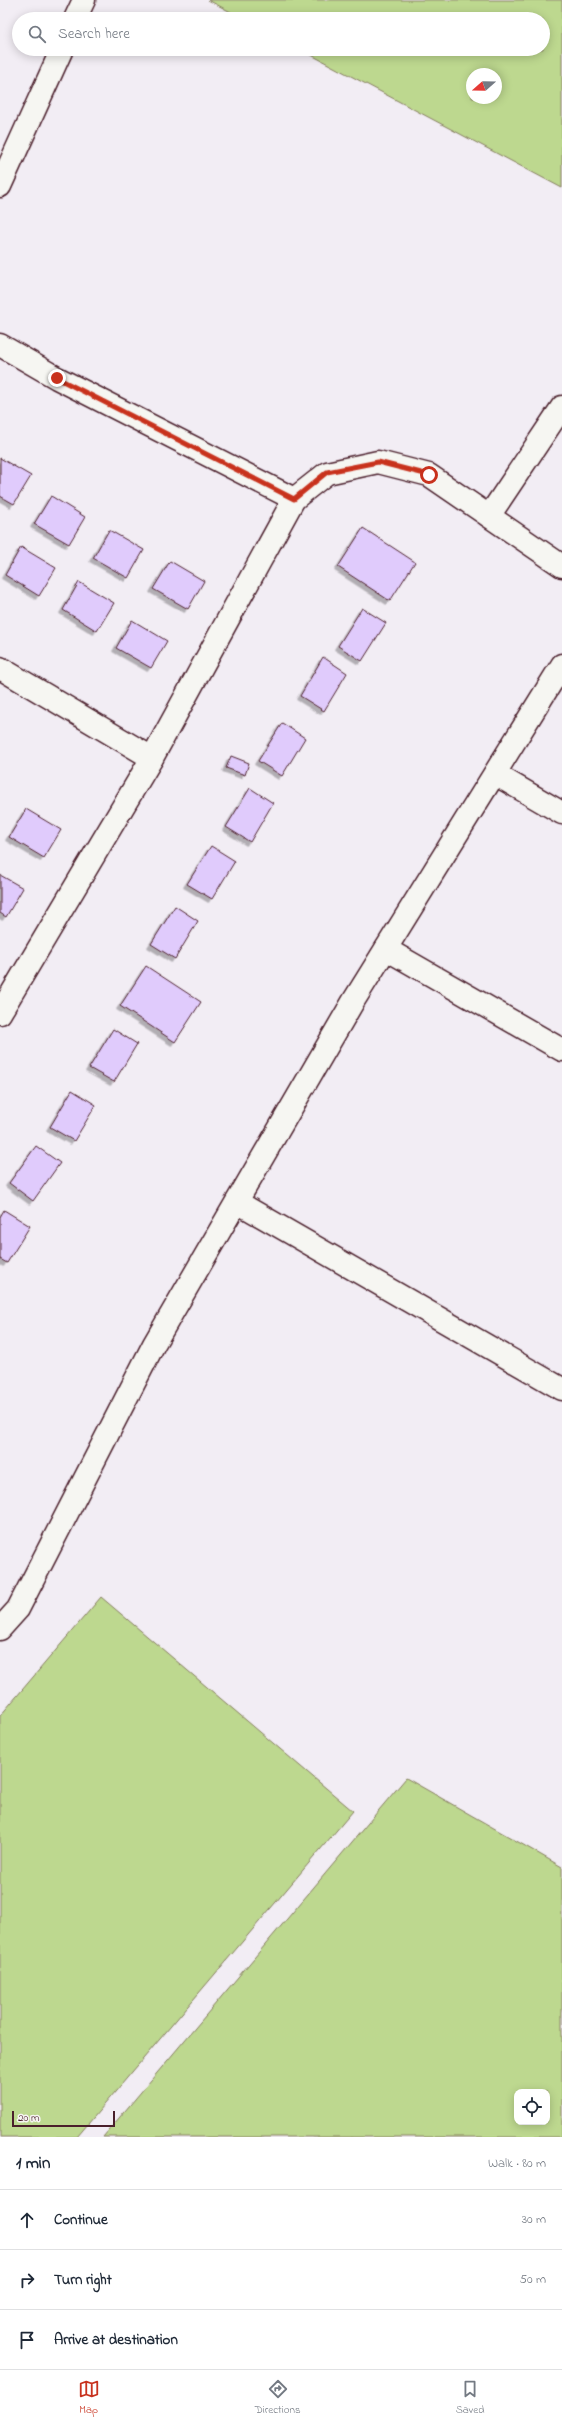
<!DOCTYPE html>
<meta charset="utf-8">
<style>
body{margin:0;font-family:"Indie Flower",sans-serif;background:#f2f2f3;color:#1f2937}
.controls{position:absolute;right:12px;bottom:12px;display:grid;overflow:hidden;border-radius:8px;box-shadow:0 2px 10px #0003}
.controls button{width:36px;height:36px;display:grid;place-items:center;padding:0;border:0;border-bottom:1px solid #e0e1e3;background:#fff;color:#1f2937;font:20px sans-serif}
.compass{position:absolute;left:466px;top:68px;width:36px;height:36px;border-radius:50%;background:#fff;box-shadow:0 2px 10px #0003;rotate:250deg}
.scale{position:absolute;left:12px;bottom:10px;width:103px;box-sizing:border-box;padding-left:4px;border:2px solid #4a1f2b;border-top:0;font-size:11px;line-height:14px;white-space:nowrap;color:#4a1f2b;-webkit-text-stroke:3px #f6f6f2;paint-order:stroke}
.stop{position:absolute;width:12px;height:12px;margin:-9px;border:3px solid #c8321e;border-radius:50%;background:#fff}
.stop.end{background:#c8321e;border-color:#fff;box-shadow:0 1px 4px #0008}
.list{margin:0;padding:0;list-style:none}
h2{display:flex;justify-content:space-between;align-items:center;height:52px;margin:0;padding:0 16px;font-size:17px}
h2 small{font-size:13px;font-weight:400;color:#747a83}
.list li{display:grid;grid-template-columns:26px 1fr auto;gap:12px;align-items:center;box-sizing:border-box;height:60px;padding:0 16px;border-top:1px solid #e0e1e3}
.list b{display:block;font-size:15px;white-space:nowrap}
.list em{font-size:13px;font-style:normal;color:#747a83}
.icon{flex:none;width:22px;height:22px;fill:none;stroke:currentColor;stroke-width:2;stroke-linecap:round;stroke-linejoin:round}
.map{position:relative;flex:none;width:562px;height:2137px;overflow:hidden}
.search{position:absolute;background:#fff;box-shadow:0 2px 10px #0003;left:12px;right:12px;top:12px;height:44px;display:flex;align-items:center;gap:10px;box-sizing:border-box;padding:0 14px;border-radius:22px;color:#747a83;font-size:15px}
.sheet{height:232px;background:#fff}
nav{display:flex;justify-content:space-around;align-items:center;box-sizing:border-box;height:56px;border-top:1px solid #e0e1e3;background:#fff;font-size:11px;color:#747a83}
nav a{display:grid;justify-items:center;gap:2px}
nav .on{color:#c8321e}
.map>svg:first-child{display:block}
</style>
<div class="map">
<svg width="562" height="2137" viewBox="0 0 562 2137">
<defs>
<filter id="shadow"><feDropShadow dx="-3.5" dy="3.5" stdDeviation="0" flood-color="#0004"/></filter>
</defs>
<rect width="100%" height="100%" fill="#f2edf4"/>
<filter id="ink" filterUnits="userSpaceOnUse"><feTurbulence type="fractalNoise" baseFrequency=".025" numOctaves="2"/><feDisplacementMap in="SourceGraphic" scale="8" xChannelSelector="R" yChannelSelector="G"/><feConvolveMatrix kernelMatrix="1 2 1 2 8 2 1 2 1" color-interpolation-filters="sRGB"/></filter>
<g filter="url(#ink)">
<g fill="#bdd88f" stroke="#847c5d" fill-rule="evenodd">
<path d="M208 0H562V188L300 49H543V19H244ZM472 74H496V98H472Z"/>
<path d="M101 1597 353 1811 77 2137H0V1716Z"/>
<path d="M406 1778 562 1867V2137H103ZM517 2092H547V2122H517Z"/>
</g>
<g fill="#e0cbfc" stroke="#4a1f2b" filter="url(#shadow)">
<path d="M0 458 31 476 14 504 0 496Z"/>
<path d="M51 496 85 517 69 544 34 524Z"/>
<path d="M363 528 415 562 390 601 338 567Z"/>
<path d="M109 530 144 550 128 578 93 558Z"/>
<path d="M21 547 56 568 39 596 5 575Z"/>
<path d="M170 561 204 581 188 609 153 589Z"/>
<path d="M79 582 114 603 97 631 63 610Z"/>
<path d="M362 608 386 623 362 661 338 646Z"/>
<path d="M132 620 167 641 151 668 116 648Z"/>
<path d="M323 657 347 673 324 711 300 696Z"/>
<path d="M282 723 305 738 282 776 258 761Z"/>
<path d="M231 756 249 763 245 775 226 768Z"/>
<path d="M250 788 273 803 250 842 226 827Z"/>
<path d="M26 809 61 830 44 858 9 837Z"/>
<path d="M211 846 235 861 212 899 187 884Z"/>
<path d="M0 875 23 888 6 917 0 913Z"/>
<path d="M175 906 198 921 175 959 151 944Z"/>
<path d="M146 966 201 1002 175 1042 120 1006Z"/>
<path d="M113 1029 137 1044 114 1082 89 1068Z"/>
<path d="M72 1090 96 1105 74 1141 50 1127Z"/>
<path d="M36 1146 60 1163 33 1201 9 1183Z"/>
<path d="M4 1210 30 1226 7 1263 0 1259V1217Z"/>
</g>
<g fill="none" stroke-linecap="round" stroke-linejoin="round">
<g stroke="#4a1f2b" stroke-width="25">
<g id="street">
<path d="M75 19 84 0"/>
<path d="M0 186 62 49"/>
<path d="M0 345 57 378 294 499"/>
<path d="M489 516 562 407"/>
<path d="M0 668 152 758"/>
<path d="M495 774 562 813"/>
<path d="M386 949 562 1050"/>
<path d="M0 1013 152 758 294 499 327 473 378 462 429 475 562 566"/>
<path d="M237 1202 562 1389"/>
<path d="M0 1629 18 1609 154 1344 354 1000 562 665"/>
</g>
</g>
<use href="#street" stroke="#f6f6f2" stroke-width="22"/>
</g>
</g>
<g fill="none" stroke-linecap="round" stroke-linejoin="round" filter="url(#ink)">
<path stroke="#c8321e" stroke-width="5" d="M57 378 294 499 327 472 378 462 429 475"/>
</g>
</svg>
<div class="controls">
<button><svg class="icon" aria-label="locate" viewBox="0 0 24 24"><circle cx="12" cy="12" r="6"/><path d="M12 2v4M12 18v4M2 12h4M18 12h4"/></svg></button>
</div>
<svg class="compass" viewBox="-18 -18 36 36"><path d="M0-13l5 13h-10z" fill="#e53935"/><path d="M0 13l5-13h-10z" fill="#747a83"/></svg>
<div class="scale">20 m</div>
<div class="stop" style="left:429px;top:475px"></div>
<div class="stop end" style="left:57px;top:378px"></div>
<div class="search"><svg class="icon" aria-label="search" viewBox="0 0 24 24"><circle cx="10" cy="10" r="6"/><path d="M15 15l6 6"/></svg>Search here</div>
</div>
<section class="sheet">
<h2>1 min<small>Walk · 80 m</small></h2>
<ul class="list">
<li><svg class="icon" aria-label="ahead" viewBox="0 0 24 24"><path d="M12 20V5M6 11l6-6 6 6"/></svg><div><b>Continue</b></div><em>30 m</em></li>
<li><svg class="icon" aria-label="right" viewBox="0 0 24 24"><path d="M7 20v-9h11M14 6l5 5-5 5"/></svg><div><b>Turn right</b></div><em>50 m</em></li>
<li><svg class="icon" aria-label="arrive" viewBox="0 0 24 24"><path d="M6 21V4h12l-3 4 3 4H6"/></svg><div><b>Arrive at destination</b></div></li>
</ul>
</section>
<nav>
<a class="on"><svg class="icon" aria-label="map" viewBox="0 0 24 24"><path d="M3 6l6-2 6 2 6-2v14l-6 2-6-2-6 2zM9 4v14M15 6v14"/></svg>Map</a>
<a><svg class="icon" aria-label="directions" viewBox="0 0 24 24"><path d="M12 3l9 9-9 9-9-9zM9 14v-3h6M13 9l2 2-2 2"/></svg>Directions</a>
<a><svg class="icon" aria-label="saved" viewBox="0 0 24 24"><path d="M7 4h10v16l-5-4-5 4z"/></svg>Saved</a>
</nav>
